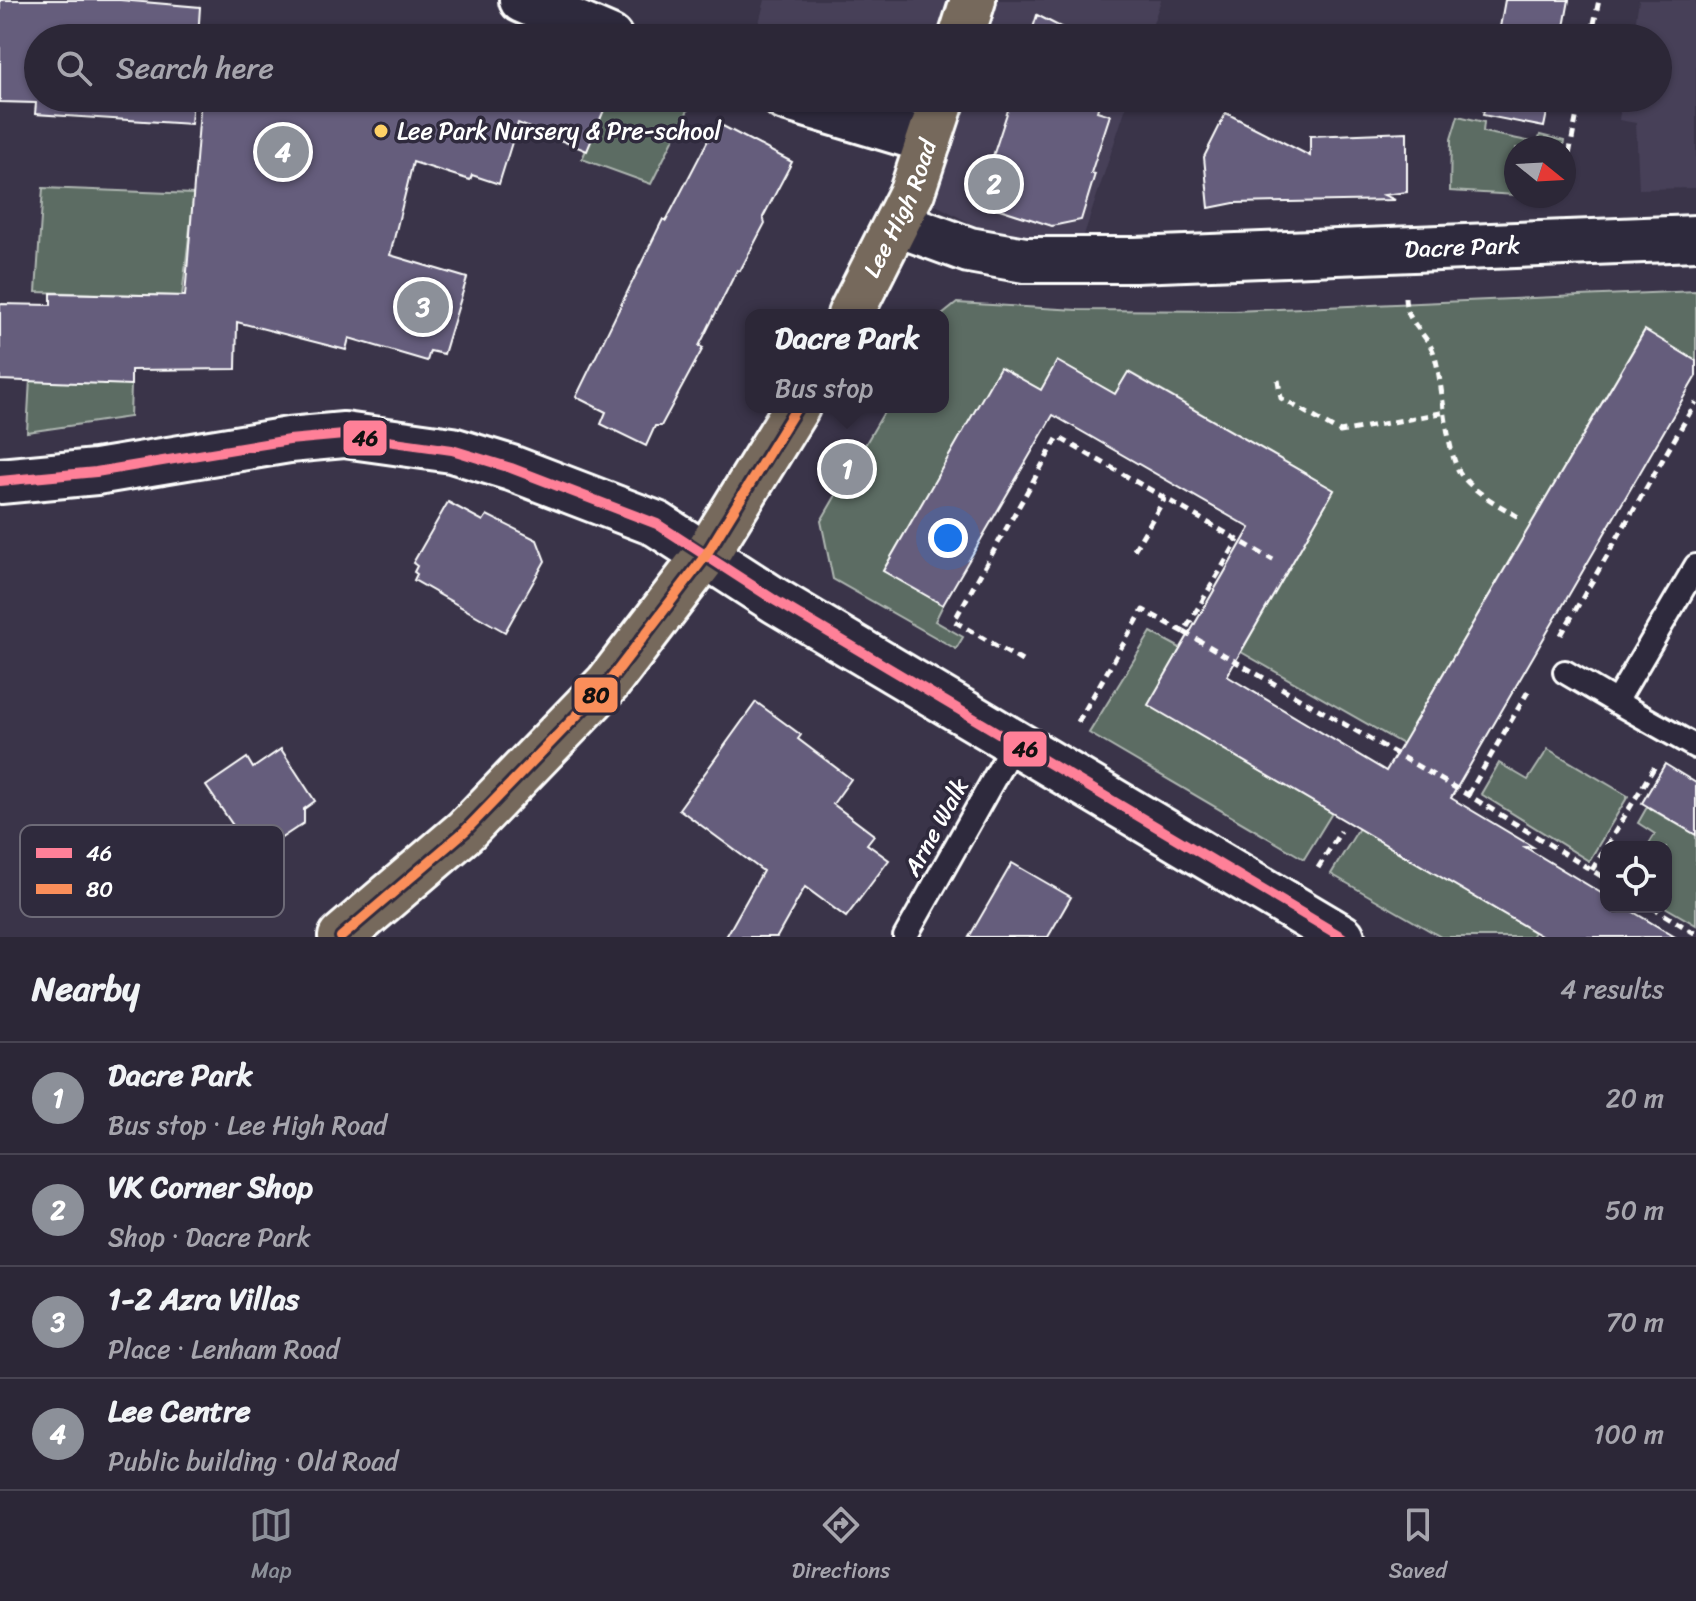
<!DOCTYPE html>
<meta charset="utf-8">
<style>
body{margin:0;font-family:Sriracha,sans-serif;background:#342f3f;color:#f1f3f6}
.controls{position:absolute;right:24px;bottom:24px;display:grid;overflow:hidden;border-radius:16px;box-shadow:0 2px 6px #0004}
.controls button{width:72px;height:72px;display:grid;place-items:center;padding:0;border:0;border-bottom:2px solid #484452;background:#2c2737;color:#f1f3f6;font:40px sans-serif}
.compass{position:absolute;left:1504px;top:136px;width:72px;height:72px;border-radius:50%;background:#2c2737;box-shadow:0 2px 6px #0004;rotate:108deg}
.you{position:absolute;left:948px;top:538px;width:28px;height:28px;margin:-20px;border:6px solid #fff;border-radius:50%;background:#1a73e8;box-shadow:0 0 0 12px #1a73e833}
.badge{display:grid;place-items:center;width:52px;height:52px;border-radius:50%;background:#8c9099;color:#fff;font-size:26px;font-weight:700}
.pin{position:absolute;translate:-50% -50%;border:4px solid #fff;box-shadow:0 2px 8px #0006}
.popup{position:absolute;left:745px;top:309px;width:204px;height:104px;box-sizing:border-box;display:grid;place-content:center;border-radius:16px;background:#2c2737;filter:drop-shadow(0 2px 6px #0005);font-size:26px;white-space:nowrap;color:#a6a5ad}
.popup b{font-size:30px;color:#f1f3f6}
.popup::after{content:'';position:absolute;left:50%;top:100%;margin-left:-16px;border:16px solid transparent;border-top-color:#2c2737}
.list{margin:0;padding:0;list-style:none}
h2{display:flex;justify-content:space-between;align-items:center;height:104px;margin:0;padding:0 32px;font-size:34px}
h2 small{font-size:26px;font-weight:400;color:#a6a5ad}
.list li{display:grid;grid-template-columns:52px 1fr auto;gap:24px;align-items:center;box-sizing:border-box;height:112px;padding:0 32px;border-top:2px solid #484452}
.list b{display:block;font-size:30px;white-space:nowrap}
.list p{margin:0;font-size:26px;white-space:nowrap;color:#a6a5ad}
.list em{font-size:26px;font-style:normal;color:#a6a5ad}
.icon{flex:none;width:44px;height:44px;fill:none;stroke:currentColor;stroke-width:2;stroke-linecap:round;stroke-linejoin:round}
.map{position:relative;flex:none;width:1696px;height:937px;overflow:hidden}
.search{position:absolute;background:#2c2737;box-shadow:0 2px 6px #0004;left:24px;right:24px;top:24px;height:88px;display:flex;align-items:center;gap:20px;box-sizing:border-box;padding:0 28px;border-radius:44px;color:#a6a5ad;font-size:30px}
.sheet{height:552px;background:#2c2737}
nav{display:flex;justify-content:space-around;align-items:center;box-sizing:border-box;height:112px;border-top:2px solid #484452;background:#2c2737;font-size:22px;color:#a6a5ad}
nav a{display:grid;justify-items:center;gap:4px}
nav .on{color:#8c9099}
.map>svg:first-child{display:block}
</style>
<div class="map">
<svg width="1696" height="937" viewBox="0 0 1696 937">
<rect width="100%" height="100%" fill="#3a3449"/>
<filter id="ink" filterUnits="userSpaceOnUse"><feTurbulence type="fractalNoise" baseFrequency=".0125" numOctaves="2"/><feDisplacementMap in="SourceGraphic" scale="16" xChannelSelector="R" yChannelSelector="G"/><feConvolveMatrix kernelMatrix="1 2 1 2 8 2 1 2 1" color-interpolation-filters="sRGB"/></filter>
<g filter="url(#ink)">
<g fill="#474058">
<path d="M765 0H1161L1148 38H755Z"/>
<path d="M1639 0H1696V188L1639 189 1636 123 1619 120 1622 98H1658V38H1633Z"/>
<path d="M882 98H1129L1082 241 987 232 917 195 945 117Z"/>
</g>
<g fill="#5c6c63" stroke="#aeb6b1" stroke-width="2">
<path d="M609 98H665L689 108 651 184 582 159Z"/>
<path d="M1458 116 1484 122 1483 132 1538 143 1540 135 1564 141 1563 148H1516V195L1450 191 1451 139Z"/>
<path d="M43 188 194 194 182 296 36 292Z"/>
<path d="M1696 291V361L1644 331 1413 725 1462 778 1241 652 1334 490 1129 372 1115 394 1058 362 1041 390 1000 368 883 571 943 605 935 621 963 637 956 649 833 579 821 521 887 407H943L942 315 957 303 1078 310 1234 311Z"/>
<path d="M31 361 131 385 130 417 27 432Z"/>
<path d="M1151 632 1182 649 1149 705 1332 813 1304 859 1089 733Z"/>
<path d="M1548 749 1628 796 1589 861 1481 794 1499 763 1528 780Z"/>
<path d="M1647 807 1696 835V925L1665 907 1666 847H1647L1655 834 1638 823Z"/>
<path d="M1359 828 1534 932 1531 937H1441L1331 874Z"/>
</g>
<g fill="#655d7b" stroke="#fff" stroke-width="2">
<path d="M0 0H120L200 7 198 38H38V98H193L191 124 35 114 36 103 0 102Z"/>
<path d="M1505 0H1569L1562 38H1498Z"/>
<path d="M1037 15 1082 38H1030Z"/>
<path d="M201 98H609L587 151 518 123 499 184 472 175 470 180 413 162 390 255 467 278 444 354 430 351 427 361 349 338 346 350 237 322 236 369 131 370V385L0 380V304L51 305V293L185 296Z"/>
<path d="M1012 98H1101L1097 111 1110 115 1091 173 1095 174 1081 220 1052 226 978 202Z"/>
<path d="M1486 98H1550L1544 127 1483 115Z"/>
<path d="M1226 113 1310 156V136L1407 132V192L1384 195 1395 200 1234 203 1209 208 1204 157Z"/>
<path d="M717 123 792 162 763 217 765 223 740 271 737 270 699 346 703 348 661 426H655L646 446 601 424 606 412 576 397 663 219 666 221Z"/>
<path d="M1645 330 1696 361V376L1451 798 1533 847H1525L1606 896V907H1625L1675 937H1543L1148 705 1250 528 1053 415 943 605 883 571 1000 367 1041 390 1057 361 1115 394 1128 372 1334 490 1227 676 1386 771Z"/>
<path d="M448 502 483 521 487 515 537 540 545 561 505 632 414 580 417 574 414 572 417 566 413 563Z"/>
<path d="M756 702 801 735 798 739 851 779 833 804 874 835 867 844 889 860 846 917 805 887 777 937H726L763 871 679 809Z"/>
<path d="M281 749 315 801 304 809V823L254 856 206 786 247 758 253 768Z"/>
<path d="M1665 764 1696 783V835L1642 803Z"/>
<path d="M1012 863 1071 897 1048 937H969Z"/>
</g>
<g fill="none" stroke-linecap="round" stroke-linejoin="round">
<g stroke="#fff" stroke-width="28">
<g id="service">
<path d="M1696 566 1616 702 1696 747"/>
<path d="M1565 672 1616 702"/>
<path d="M905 937 1014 743"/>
</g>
</g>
<g stroke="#fff" stroke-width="50">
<g id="minor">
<path d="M522 0 610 38"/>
<path d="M785 98 929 141"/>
<path id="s1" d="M898 224 969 250 1025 260H1135L1696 238"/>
<path d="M0 481 96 472 289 440 344 435 452 450 511 468 657 524 776 601 1342 937"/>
</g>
</g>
<g stroke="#fff" stroke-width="50">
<g id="trunk">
<path d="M961 38 973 0"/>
<path id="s2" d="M850 315 912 192 943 98"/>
<path d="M341 937 465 831 608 683 706 555 797 407"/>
</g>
</g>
<g stroke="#fff" stroke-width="5" stroke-dasharray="8 6" stroke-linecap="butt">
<path d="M1591 38 1599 0"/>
<path d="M1564 181 1580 98"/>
<path d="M1405 297C1405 323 1429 334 1435 357 1443 385 1446 451 1460 473 1474 493 1499 505 1520 518"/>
<path d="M1278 380 1281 398 1340 432 1446 412"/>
<path d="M1134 550 1165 498"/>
<path d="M1184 632 1468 795 1606 879"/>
<path d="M1561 635 1696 402"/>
<path d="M1022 661 954 621 1058 437 1273 560"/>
<path d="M1078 722 1143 610 1184 632 1238 540"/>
<path d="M1468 795 1530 688"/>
<path d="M1318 868 1341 831"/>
<path d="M1592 870 1655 766"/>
<path d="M1652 907 1696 934"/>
</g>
<use href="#service" stroke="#2f2a3d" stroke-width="22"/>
<use href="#minor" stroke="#2f2a3d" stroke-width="44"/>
<use href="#trunk" stroke="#76695c" stroke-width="44"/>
<g stroke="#2f2a3d" stroke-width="16">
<path id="bus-1" d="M0 481 96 472 289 440 344 435 452 450 511 468 657 524 776 601 1342 937"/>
</g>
<g stroke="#2f2a3d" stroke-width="16">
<path id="bus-2" d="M341 937 465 831 608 683 706 555 797 407"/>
</g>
<use href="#bus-1" stroke="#ff8098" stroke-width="10"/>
<use href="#bus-2" stroke="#fa8e5a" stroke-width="10"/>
</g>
</g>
<circle fill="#ffd166" stroke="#2f2a3d" stroke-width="3" cx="381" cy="131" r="8"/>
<g text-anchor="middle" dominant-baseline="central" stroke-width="7" stroke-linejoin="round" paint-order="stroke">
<g font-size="24" fill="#fff" stroke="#2f2a3d" text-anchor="start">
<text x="397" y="131">Lee Park Nursery &amp; Pre-school</text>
</g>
<g font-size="24" fill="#fff" stroke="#2f2a3d">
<text stroke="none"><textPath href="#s2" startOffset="118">Lee High Road</textPath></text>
<text stroke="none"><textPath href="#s1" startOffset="570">Dacre Park</textPath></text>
<text transform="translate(936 827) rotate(-61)">Arne Walk</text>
</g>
</g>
<rect x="20" y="825" width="264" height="92" rx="12" fill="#2f2a3d" stroke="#6d6a77" stroke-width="2"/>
<rect x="36" y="848" width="36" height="10" fill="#ff8098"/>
<rect x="36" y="884" width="36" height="10" fill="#fa8e5a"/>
<g font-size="22" fill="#fff">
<text x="86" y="861">46</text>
<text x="86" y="897">80</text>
</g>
<g stroke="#2f2a3d" stroke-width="3">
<rect x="342" y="419" width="46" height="38" rx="8" fill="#ff8098"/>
<rect x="573" y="676" width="46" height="38" rx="8" fill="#fa8e5a"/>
<rect x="1002" y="730" width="46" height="38" rx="8" fill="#ff8098"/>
</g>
<g font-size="22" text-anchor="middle" font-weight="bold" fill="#111">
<text x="365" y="446">46</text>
<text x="596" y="703">80</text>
<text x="1025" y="757">46</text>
</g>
</svg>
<div class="controls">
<button><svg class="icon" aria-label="locate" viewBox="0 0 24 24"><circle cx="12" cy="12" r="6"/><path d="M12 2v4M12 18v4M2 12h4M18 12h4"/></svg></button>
</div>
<svg class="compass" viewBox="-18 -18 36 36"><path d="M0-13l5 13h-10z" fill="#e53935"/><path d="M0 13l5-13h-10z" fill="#a6a5ad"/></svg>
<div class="you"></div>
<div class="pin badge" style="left:847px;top:469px">1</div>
<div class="popup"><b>Dacre Park</b>Bus stop</div>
<div class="pin badge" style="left:994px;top:184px">2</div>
<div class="pin badge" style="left:423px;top:307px">3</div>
<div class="pin badge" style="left:283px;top:152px">4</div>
<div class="search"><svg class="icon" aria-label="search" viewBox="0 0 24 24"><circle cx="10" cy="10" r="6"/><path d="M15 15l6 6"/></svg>Search here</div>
</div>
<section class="sheet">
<h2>Nearby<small>4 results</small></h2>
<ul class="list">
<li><span class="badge">1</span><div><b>Dacre Park</b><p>Bus stop · Lee High Road</p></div><em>20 m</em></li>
<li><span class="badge">2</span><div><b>VK Corner Shop</b><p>Shop · Dacre Park</p></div><em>50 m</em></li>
<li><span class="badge">3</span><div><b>1-2 Azra Villas</b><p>Place · Lenham Road</p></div><em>70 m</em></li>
<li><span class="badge">4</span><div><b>Lee Centre</b><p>Public building · Old Road</p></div><em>100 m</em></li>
</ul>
</section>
<nav>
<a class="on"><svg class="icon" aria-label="map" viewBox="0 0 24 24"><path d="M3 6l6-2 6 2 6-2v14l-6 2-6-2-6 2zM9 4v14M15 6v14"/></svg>Map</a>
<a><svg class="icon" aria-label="directions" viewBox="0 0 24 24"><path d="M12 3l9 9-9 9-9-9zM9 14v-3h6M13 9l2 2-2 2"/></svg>Directions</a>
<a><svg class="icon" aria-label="saved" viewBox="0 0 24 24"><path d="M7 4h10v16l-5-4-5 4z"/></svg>Saved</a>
</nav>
